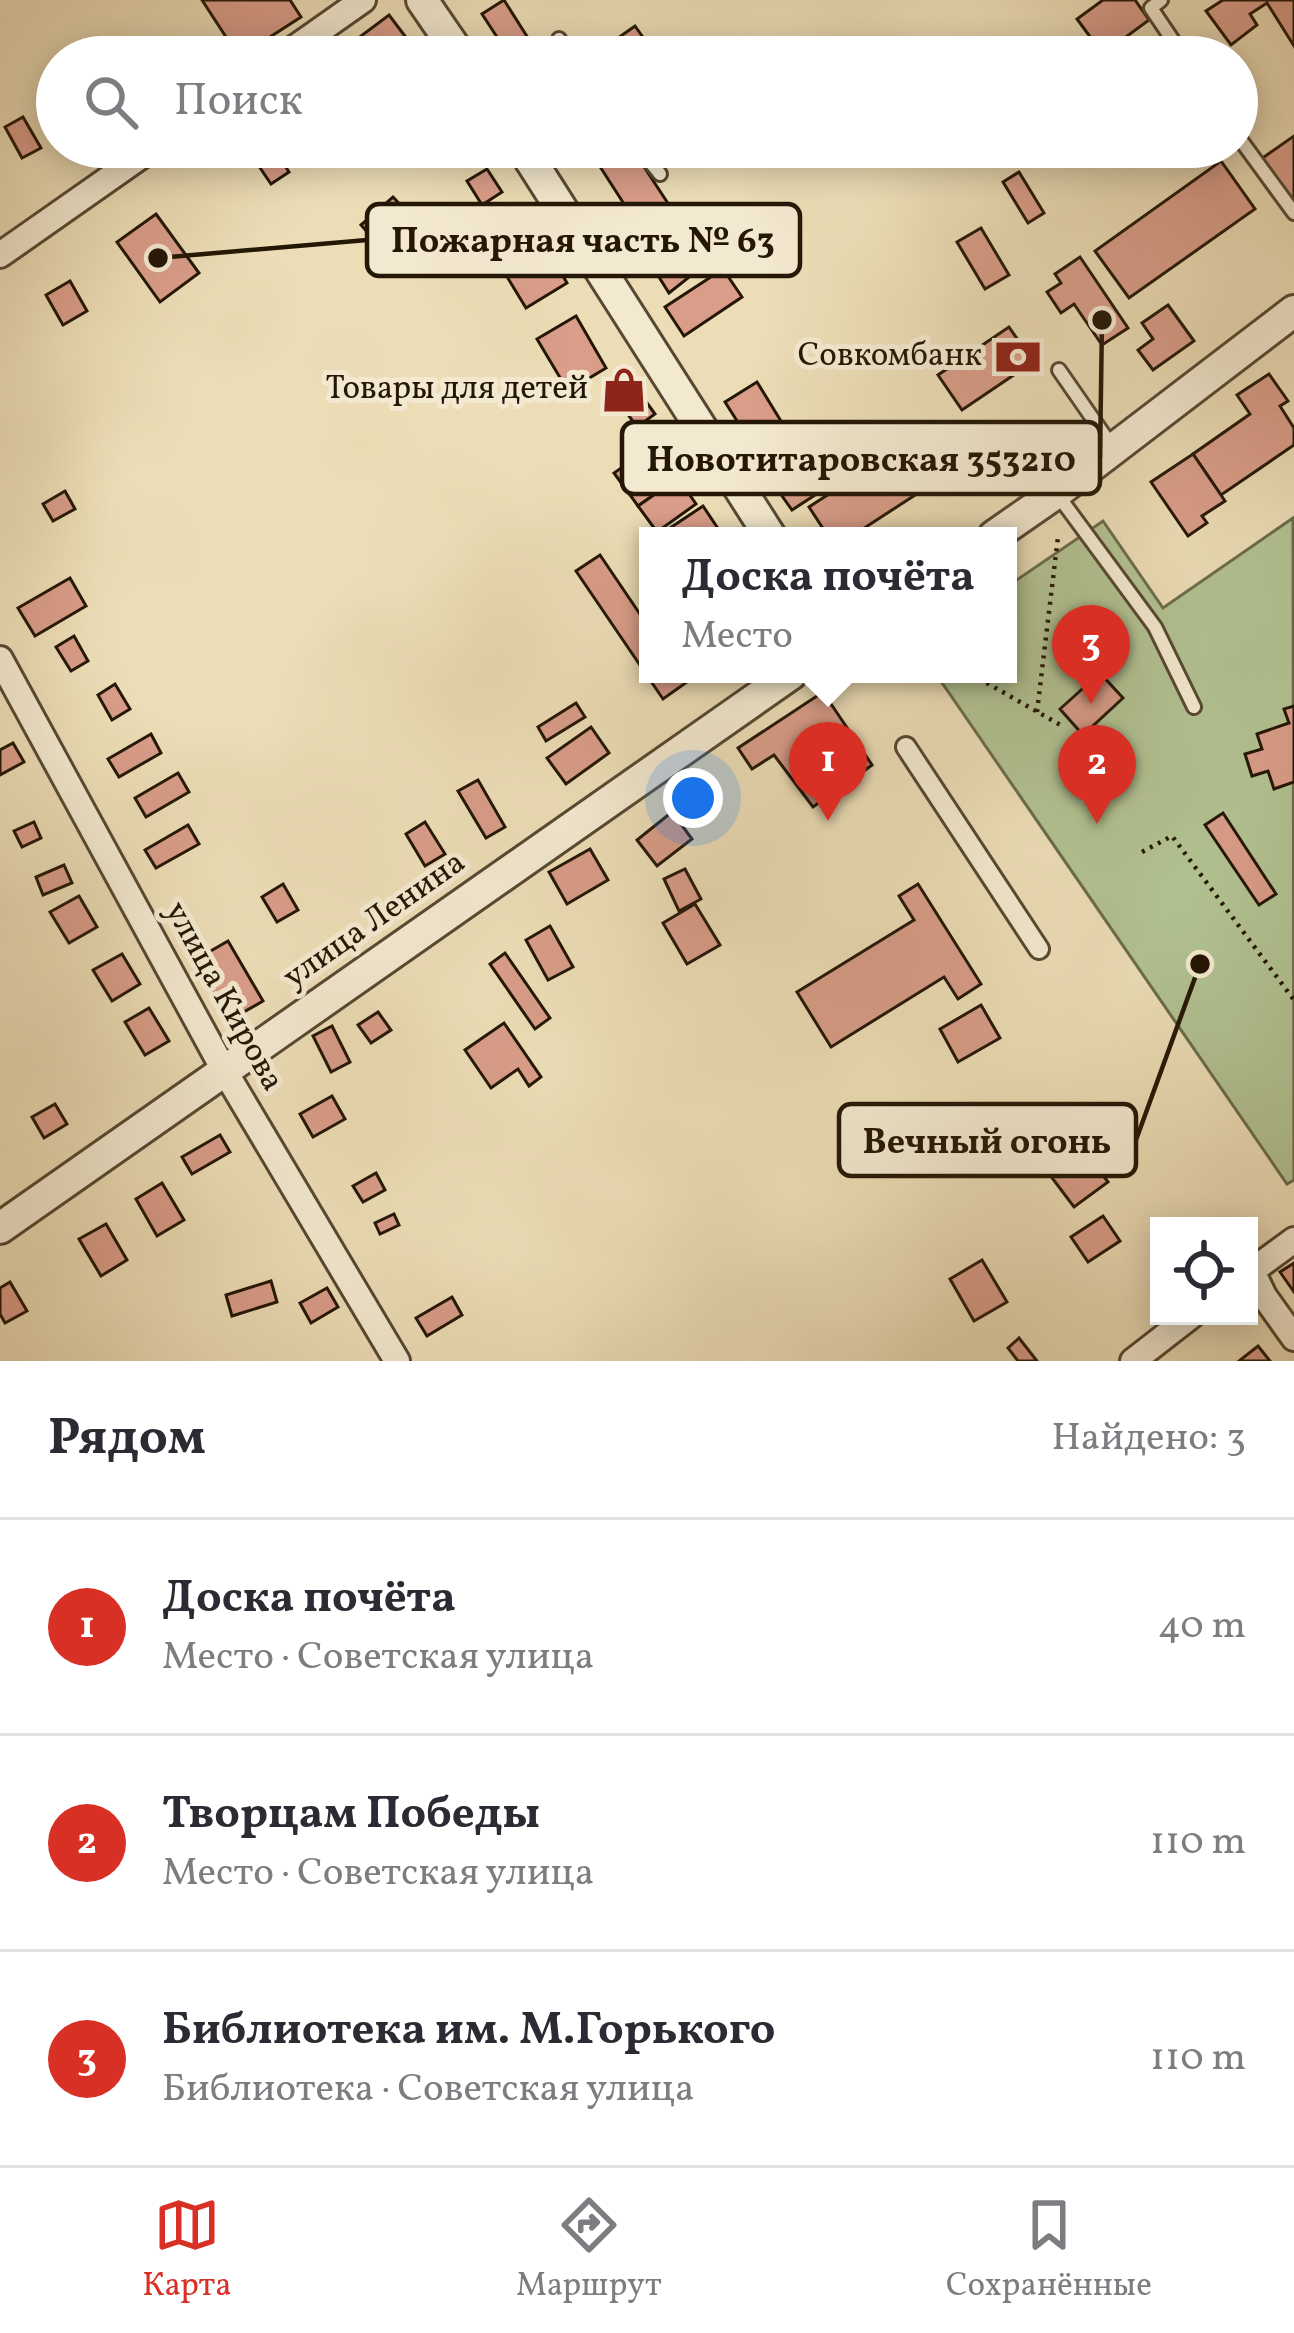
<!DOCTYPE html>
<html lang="ru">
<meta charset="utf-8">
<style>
body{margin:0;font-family:Vollkorn,serif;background:#f2f2f3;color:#2b2b33}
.controls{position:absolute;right:36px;bottom:36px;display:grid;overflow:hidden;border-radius:0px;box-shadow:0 6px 30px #0003}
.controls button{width:108px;height:108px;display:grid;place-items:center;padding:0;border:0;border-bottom:3px solid #e1e1e2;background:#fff;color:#2b2b33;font:60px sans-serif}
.you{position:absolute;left:693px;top:798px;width:42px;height:42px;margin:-30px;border:9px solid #fff;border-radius:50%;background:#1a73e8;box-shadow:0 0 0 18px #1a73e833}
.badge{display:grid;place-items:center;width:78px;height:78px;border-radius:50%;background:#d93025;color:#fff;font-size:39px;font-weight:700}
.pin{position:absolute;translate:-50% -99px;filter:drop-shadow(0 3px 6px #0008)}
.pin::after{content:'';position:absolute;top:63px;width:42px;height:36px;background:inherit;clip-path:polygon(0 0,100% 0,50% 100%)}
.popup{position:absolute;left:639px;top:527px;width:378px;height:156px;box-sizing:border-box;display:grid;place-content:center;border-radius:0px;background:#fff;filter:drop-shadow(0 3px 9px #0005);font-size:39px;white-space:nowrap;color:#7c7c81}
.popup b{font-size:45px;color:#2b2b33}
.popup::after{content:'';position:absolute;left:50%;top:100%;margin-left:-24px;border:24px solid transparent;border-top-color:#fff}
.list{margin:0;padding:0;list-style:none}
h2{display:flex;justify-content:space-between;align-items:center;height:156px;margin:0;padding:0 48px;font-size:51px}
h2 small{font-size:39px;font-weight:400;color:#7c7c81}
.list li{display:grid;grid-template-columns:78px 1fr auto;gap:36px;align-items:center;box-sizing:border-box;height:216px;padding:0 48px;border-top:3px solid #e1e1e2}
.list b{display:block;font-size:45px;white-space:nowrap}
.list p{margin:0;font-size:39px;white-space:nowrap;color:#7c7c81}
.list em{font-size:39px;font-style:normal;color:#7c7c81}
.icon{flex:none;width:66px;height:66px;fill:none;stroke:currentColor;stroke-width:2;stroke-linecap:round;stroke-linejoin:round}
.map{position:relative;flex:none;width:1294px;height:1361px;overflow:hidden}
.search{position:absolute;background:#fff;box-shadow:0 6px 30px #0003;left:36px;right:36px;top:36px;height:132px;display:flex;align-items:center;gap:30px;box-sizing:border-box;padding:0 42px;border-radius:66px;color:#7c7c81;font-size:45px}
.sheet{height:804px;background:#fff}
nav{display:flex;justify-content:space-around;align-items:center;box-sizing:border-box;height:168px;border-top:3px solid #e1e1e2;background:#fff;font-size:33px;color:#7c7c81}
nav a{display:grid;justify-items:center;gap:6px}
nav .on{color:#d93025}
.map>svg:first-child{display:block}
</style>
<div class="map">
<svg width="1294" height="1361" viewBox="0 0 1294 1361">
<rect width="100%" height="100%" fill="#ecddb6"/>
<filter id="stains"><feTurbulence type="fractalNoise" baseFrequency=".00167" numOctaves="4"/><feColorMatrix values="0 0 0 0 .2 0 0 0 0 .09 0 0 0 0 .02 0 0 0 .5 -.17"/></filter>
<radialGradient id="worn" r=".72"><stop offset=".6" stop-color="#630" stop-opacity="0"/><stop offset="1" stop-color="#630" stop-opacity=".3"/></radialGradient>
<path fill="#b2c292" stroke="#6b6c4c" stroke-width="3" d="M1293 518 1294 1180 1287 1184 936 674H1008V586L1103 521 1163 608Z"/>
<g fill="#d99d89" stroke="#241706" stroke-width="3">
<path d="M202 0H290L301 17 239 57Z"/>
<path d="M504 0 540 57H510L482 14Z"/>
<path d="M1103 0H1135L1149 20 1119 42 1130 57H1105L1077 19Z"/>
<path d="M1223 0H1294V46L1267 3 1250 14 1257 25 1231 45 1206 11Z"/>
<path d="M389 15 411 44 394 57H376L361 36Z"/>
<path d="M635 26 657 57H620L611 43Z"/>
<path d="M23 117 41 148 22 158 5 127Z"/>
<path d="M1294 136V206L1261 159Z"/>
<path d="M246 147H273L289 172 271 184Z"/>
<path d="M631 147 675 214 644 235 588 148Z"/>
<path d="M1221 161 1255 209 1129 298 1095 251Z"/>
<path d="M487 169 502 192 482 205 467 181Z"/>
<path d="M1019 172 1044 213 1028 223 1003 182Z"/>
<path d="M393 197 409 214 377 243 361 225Z"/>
<path d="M156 214 199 273 160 302 117 242Z"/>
<path d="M502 215 519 243 480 267 463 239Z"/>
<path d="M981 228 1009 275 985 289 957 242Z"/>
<path d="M665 244 688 278 669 293 647 258Z"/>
<path d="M548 250 567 283 526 308 506 275Z"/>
<path d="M1080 257 1128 328 1102 345 1074 304 1061 313 1047 292 1061 283 1055 274Z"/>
<path d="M723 269 742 297 684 336 665 307Z"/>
<path d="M70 281 87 311 63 325 46 295Z"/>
<path d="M1168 305 1194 341 1153 370 1138 350 1153 339 1142 323Z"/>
<path d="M576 316 606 368 568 391 537 339Z"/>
<path d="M1009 327 1033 362 962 410 938 375Z"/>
<path d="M623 370 655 414 637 427 605 383Z"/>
<path d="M1269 374 1288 401 1280 406 1294 428V445L1221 495 1193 454 1250 414 1237 395Z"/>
<path d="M757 382 784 426 753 446 725 402Z"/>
<path d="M923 433 949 473 852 536H828L809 507Z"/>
<path d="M654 445 678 478 638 506 614 473Z"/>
<path d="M1193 454 1225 501 1202 516 1207 523 1188 536 1151 482Z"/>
<path d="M791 460 815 495 792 510 768 476Z"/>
<path d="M678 478 696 504 657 532 638 506Z"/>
<path d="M65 491 75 509 53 521 43 504Z"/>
<path d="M703 506 723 536H658Z"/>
<path d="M600 555 648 626V674H681L687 682 663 699 576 571Z"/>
<path d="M70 578 86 606 35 636 18 608Z"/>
<path d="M74 636 88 661 71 671 56 647Z"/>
<path d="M1100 673 1123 698 1083 735 1060 709Z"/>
<path d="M115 684 130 709 112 720 98 695Z"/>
<path d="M823 692 872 765 813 807 774 755 752 769 738 748Z"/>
<path d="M576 703 585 717 546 741 538 727Z"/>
<path d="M1294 706V782L1274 789 1268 771 1252 776 1245 754 1262 749 1257 734 1289 723 1284 709Z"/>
<path d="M591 727 609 753 566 784 547 758Z"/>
<path d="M151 734 161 753 119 777 108 759Z"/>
<path d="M13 743 24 762 0 775V750Z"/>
<path d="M178 773 189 792 146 817 135 798Z"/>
<path d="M478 780 505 827 486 838 458 791Z"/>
<path d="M672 812 692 839 657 866 637 840Z"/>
<path d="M1223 813 1276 894 1259 905 1205 825Z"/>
<path d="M34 822 41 838 22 847 14 831Z"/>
<path d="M425 822 445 854 425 866 406 834Z"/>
<path d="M188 825 199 844 156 868 145 850Z"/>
<path d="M590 849 608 880 567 904 549 872Z"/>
<path d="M64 865 72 883 43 895 36 877Z"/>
<path d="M685 869 701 899 679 911 664 879Z"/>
<path d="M283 884 298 910 277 922 262 897Z"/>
<path d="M918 884 981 984 958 999 944 977 831 1047 797 992 914 920 899 896Z"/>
<path d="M79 896 97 927 69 943 50 912Z"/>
<path d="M695 904 720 945 687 964 663 923Z"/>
<path d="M550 926 573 967 548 980 526 940Z"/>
<path d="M228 941 263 1001 230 1020 195 960Z"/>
<path d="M505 953 550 1018 535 1029 490 964Z"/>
<path d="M122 954 140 984 112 1001 93 970Z"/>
<path d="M981 1005 1000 1038 958 1062 940 1029Z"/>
<path d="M149 1008 169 1041 145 1055 125 1022Z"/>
<path d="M378 1012 391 1030 371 1043 358 1025Z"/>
<path d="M504 1023 541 1077 529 1086 518 1069 491 1088 465 1050Z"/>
<path d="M332 1026 350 1062 331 1072 313 1036Z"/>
<path d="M332 1096 345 1119 313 1137 300 1114Z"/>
<path d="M55 1104 67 1124 44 1138 32 1117Z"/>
<path d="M1063 1120 1108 1182 1074 1207 1028 1146Z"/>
<path d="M220 1135 230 1152 192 1174 182 1157Z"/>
<path d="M376 1173 385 1190 363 1202 353 1186Z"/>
<path d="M162 1183 184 1220 157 1236 136 1199Z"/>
<path d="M394 1214 399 1225 380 1234 375 1223Z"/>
<path d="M1103 1216 1120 1241 1088 1262 1071 1237Z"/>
<path d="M106 1224 127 1260 101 1276 79 1239Z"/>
<path d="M982 1260 1007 1302 974 1321 950 1279Z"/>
<path d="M1294 1263V1292L1280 1272Z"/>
<path d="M271 1281 277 1302 232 1316 226 1295Z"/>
<path d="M10 1282 27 1311 5 1323 0 1314V1288Z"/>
<path d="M327 1288 338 1307 311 1323 300 1303Z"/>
<path d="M452 1297 462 1315 427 1336 416 1318Z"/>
<path d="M1019 1338 1037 1361H1018L1008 1348Z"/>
<path d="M1258 1346 1270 1361H1239Z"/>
</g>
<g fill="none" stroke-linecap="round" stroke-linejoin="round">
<g stroke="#564832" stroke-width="18">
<g id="service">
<path d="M1161 0 1151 8 1184 57"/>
<path d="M559 39 571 57"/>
<path d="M1237 135 1294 213"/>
<path d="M638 147 660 174"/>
<path d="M538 169 569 147"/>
<path d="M1059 370 1113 448"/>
<path d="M1057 494 1155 627 1194 707"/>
</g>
</g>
<g stroke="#564832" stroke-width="24">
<path id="pedestrian" d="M906 747 1039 949"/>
</g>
<g stroke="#564832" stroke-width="30">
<g id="minor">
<path d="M282 57 363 0"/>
<path d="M0 255 154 147"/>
<path d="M0 659 224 1070 397 1361"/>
<path d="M1252 1271 1264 1296 1294 1338"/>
<path d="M1249 1273 1294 1240"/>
<path d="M1133 1361 1191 1316"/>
</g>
</g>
<g stroke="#564832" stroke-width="36">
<g id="tertiary">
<path d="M422 0 461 57"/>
<path d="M522 147 770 536"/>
<path d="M994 536 1056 493 1294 311"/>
<path d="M0 1228 791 674"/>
</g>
</g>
<g stroke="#241706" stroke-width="4.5" stroke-dasharray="3 6" stroke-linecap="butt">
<path d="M971 674 1064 727"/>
<path d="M825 692 850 674"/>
<path d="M1037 712 1058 537"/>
<path d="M1142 852 1172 836 1294 1000"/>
</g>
<use href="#service" stroke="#f3e9d0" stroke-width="12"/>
<use href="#pedestrian" stroke="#f3e9d0" stroke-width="18"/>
<use href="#minor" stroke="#f3e9d0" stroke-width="24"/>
<use href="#tertiary" stroke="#f3e9d0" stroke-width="30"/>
</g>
<defs>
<g id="bank-bare" transform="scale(3.6)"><path d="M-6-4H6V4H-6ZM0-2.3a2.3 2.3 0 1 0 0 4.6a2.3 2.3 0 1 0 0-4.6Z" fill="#8f2418" stroke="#f3e9d0" stroke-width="2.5" paint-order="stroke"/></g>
<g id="shop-bare" transform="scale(3.6)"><path d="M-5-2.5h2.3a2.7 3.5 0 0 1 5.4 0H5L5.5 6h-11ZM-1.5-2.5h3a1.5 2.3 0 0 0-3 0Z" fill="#8f2418" stroke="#f3e9d0" stroke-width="2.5" paint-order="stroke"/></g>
</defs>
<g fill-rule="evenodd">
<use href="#bank-bare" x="1018" y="357"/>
<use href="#shop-bare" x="624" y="390"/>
</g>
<g text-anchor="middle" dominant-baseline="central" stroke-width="10" stroke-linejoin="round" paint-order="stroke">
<g font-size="33" fill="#241706" stroke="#f3e9d0" text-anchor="end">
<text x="982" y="357">Совкомбанк</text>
<text x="588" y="390">Товары для детей</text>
</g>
<g font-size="33" fill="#241706" stroke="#f3e9d0">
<text transform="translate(375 921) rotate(-35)">улица Ленина</text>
<text transform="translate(223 997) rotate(61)">улица Кирова</text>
</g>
</g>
<path fill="none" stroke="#241706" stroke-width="4.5" d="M158 258L367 240M1102 320L1100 458M1200 964L1136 1140"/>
<g fill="#241706" stroke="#f3e9d0" stroke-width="4.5">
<circle cx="158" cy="258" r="12"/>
<circle cx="1102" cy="320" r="12"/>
<circle cx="1200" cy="964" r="12"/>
</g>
<g fill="#f3e9d0" stroke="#241706" stroke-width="4.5">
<rect x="367" y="204" width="433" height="72" rx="12"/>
<rect x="622" y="422" width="478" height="72" rx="12"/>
<rect x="839" y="1104" width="297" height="72" rx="12"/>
</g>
<g font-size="36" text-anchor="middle" font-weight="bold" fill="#241706">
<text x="583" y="252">Пожарная часть № 63</text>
<text x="861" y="471">Новотитаровская 353210</text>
<text x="987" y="1153">Вечный огонь</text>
</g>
<rect width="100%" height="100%" filter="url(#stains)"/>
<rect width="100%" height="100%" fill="url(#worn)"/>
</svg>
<div class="controls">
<button><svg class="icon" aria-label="locate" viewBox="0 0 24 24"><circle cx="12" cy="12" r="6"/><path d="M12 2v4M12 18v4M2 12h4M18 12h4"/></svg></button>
</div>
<div class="you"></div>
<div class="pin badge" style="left:828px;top:821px">1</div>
<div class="popup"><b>Доска почёта</b>Место</div>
<div class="pin badge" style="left:1097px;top:824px">2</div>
<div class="pin badge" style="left:1091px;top:704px">3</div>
<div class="search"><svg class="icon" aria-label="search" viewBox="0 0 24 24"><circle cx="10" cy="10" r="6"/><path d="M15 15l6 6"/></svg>Поиск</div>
</div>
<section class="sheet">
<h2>Рядом<small>Найдено: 3</small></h2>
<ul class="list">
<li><span class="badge">1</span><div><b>Доска почёта</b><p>Место · Советская улица</p></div><em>40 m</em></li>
<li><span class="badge">2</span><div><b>Творцам Победы</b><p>Место · Советская улица</p></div><em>110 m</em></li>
<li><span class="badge">3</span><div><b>Библиотека им. М.Горького</b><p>Библиотека · Советская улица</p></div><em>110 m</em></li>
</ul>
</section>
<nav>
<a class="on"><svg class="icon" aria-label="map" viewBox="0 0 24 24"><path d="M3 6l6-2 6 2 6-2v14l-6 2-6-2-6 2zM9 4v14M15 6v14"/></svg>Карта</a>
<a><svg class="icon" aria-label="directions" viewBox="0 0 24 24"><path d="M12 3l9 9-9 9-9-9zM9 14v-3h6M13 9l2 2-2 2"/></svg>Маршрут</a>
<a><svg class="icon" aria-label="saved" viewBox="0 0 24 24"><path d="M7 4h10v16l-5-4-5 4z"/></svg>Сохранённые</a>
</nav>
